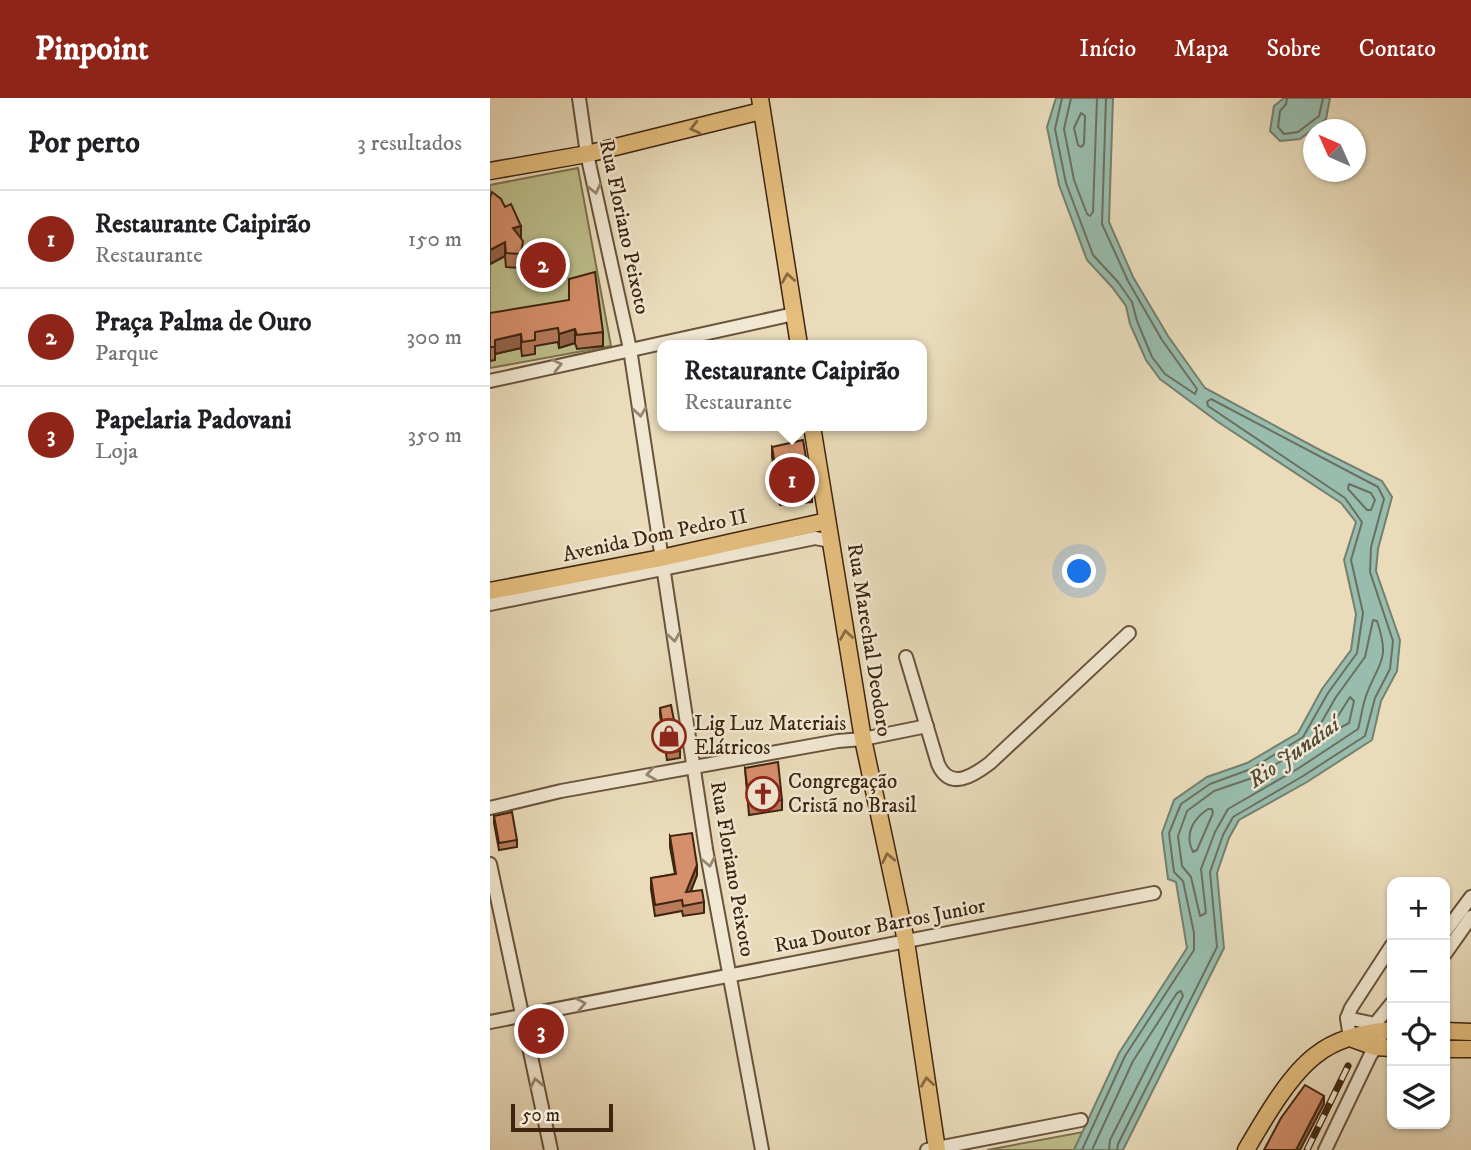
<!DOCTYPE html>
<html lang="pt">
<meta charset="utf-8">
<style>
body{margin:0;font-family:"IM FELL DW Pica",serif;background:#f6f6f6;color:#202124}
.controls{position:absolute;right:21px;bottom:21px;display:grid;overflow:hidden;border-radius:14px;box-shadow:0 2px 5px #0004}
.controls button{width:63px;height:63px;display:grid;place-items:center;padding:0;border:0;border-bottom:2px solid #e0e0e0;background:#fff;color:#202124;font:35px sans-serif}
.compass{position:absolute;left:813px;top:21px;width:63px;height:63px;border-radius:50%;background:#fff;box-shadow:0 2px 5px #0004;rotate:315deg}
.scale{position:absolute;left:21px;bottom:18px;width:102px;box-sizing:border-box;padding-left:7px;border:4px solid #3e2510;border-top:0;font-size:19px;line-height:24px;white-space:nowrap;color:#3e2510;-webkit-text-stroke:5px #f1e8d3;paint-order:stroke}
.you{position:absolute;left:590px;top:474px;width:24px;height:24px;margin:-18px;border:5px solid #fff;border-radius:50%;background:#1a73e8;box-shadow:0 0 0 10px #1a73e833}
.badge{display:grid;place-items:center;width:46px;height:46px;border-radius:50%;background:#8f2418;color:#fff;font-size:23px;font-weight:700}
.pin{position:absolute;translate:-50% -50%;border:4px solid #fff;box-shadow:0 2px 7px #0006}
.popup{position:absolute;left:167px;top:242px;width:270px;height:91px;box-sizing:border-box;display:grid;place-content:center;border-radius:14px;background:#fff;filter:drop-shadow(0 2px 5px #0005);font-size:23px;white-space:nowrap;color:#757577}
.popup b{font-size:26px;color:#202124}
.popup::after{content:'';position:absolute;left:50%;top:100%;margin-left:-14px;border:14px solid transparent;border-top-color:#fff}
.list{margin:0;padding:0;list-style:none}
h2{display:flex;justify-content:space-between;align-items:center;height:91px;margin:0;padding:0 28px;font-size:30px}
h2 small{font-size:23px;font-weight:400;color:#757577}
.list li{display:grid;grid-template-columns:46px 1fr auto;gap:21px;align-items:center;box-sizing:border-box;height:98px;padding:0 28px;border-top:2px solid #e0e0e0}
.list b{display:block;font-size:26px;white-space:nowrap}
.list p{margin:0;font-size:23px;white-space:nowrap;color:#757577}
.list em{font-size:23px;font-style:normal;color:#757577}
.icon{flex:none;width:38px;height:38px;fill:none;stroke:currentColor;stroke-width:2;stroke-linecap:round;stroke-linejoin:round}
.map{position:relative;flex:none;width:981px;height:1052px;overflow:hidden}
header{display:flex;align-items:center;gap:42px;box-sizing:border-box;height:98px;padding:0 35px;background:#8f2418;color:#fff}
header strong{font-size:33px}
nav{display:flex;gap:38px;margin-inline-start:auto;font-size:24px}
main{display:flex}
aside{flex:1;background:#fff}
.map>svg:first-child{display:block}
</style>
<header>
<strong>Pinpoint</strong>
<nav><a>Início</a><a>Mapa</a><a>Sobre</a><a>Contato</a></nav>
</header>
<main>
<aside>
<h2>Por perto<small>3 resultados</small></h2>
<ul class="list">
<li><span class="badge">1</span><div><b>Restaurante Caipirão</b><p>Restaurante</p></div><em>150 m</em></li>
<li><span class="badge">2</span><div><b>Praça Palma de Ouro</b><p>Parque</p></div><em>300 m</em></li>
<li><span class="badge">3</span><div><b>Papelaria Padovani</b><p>Loja</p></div><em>350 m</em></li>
</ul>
</aside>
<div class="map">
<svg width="981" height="1052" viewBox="0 0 981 1052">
<rect width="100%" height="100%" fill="#eadcbb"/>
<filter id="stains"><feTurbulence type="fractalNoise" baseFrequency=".00286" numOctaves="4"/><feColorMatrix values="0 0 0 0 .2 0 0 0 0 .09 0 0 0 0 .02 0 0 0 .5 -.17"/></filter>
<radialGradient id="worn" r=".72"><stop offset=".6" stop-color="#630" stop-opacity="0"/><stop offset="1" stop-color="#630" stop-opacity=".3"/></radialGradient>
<g fill="#bdbf8c" stroke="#7e724e" stroke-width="2">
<path d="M88 70 121 248 0 270V87Z"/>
<path d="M593 1034 584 1052H497Z"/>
</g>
<g fill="#98bcad" stroke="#74806e" stroke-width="2">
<path d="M566 0H623L619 124 643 179 678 238 715 290 830 352 892 383 902 399 888 451 886 473 910 542 907 573 891 603 882 642 817 684 749 722 739 740 727 775 734 850 633 1052H584L629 955 697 850 686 784 678 781 672 735 684 702 717 679 757 665 808 635 832 591 861 552 866 516 854 462 866 424 851 405 728 324 670 281 656 262 640 226 636 208 622 189 597 162 569 87 557 29Z"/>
<path d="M794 0H840L836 21 810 41 790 43 780 33 784 8Z"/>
</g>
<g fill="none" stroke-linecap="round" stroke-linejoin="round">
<g stroke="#6b705e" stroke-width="2">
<path d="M572 0 565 31 576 85 603 157 628 184 642 204 647 223 662 259 675 276 705 296 707 291 672 242 638 183 612 126 616 0"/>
<path d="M581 0 574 31 584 82 597 116 600 118 603 114 607 0"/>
<path d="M797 0 796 6 790 13 788 29 794 36 808 34 829 18 833 0"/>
<path d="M591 15 595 18 594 46 591 49 588 47 584 30Z"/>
<path d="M859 386 881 395 885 402 881 412H877L858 391Z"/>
<path d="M883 522 887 523C901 564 888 564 876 598 872 609 871 621 868 631L809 670 738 711 725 734 711 771 716 815 710 818 701 779 692 768 688 738 697 713 724 693 765 679 819 646 846 599 875 559Z"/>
<path d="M860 599 864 603 859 625 842 634 841 629Z"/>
<path d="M718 711H722L723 715 707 752 703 754C694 736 703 721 718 711Z"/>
<path d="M592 1052 635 958 704 852V835L693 783 684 774 679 735 691 706 720 686 761 671 813 639 838 595 867 555 873 515 861 462 872 424 855 400 718 308 717 304 721 301 888 389 894 401 881 449 880 474 903 543 900 571 885 600 875 638 813 678 743 719 733 737 720 774 727 849 628 1046 627 1052"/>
<path d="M602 1052 643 963 687 895 691 893 693 898 620 1042 619 1052"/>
</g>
<g stroke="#69533b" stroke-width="16">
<g id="minor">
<path d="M89 0 97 56 140 251 216 751 272 1052"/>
<path d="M0 283 304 216"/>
<path d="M0 506 325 440 341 443"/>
<path d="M416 559 448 666C460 693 483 678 500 665L639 535"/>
<path d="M0 710 71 693 348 643 373 641 437 628"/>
<path d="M0 766 61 1052"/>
<path d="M955 834 981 799"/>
<path d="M955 856 981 819"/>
<path d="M857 920 885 926 902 905"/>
<path d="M0 924 664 795"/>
<path d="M860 940 857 920 861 910 902 847"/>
<path d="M437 1052 591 1022"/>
<path d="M835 1052 880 958 890 943"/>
</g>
</g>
<g stroke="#3e2510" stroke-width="19">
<g id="major">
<path d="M270 0 309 247"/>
<path d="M0 73 97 56 271 13"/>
<path d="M322 328 373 641 416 843 447 1052"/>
<path d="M0 493 171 460 337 423"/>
<path d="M955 933 981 934"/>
<path d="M860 940 885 949 902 950"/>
<path d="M955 951H981"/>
<path d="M756 1052C773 1023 799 977 826 957 847 940 876 934 902 932"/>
</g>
</g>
<use href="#minor" stroke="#f1e8d3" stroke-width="12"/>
<use href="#major" stroke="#e5be7e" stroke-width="16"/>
<g stroke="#3e2510" stroke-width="7">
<path id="rail" d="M817 1052 858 968"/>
</g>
<use href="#rail" stroke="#f1e8d3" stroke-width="4.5" stroke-dasharray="13" stroke-linecap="butt"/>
</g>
<g fill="#b77b5c" stroke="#3e2510" stroke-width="2">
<path d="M0 100 31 141 33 157 31 170 16 169 15 158 0 166Z"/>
<path d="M0 215 113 234V248L87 251 85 245 69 250 68 244 45 248V256L32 258 31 250 5 256V262L0 263Z"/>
<path d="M282 349 322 394V404L290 407 282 359Z"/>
<path d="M170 610 190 653V660L177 662 170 617Z"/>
<path d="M255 670 292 702V712L259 717Z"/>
<path d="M4 718 27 742V749L9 752 4 725Z"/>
<path d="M180 738 207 777 201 793 214 804V815L193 818 192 813 165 818 161 791V780L185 776 180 749Z"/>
</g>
<g fill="#95644b" stroke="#3e2510" stroke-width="2">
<path d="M31 128V142L23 130Z"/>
<path d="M15 144V158L0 166V152Z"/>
<path d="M85 231V245L69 250V236Z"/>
<path d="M31 236V250L5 256V242Z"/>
<path d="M207 767V777L196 805V794Z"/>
<path d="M834 998V1006L810 1052H806Z"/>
</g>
<g fill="#d58f6b" stroke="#3e2510" stroke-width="2">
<path d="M2 94 11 101 15 109 21 106 31 128 23 130 33 143 31 156 16 155 15 144 0 152V100Z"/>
<path d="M105 174 113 234 87 237 85 231 69 236 68 230 45 234V242L32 244 31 236 5 242V249H0V215L79 202V181Z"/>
<path d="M313 342 322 394 290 397 282 349Z"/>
<path d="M181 607 190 653 177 655 170 610Z"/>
<path d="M288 664 292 702 259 706 255 670Z"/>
<path d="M22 714 27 742 9 745 4 718Z"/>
<path d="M202 735 207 767 196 794 212 792 214 804 193 808 192 802 165 807 161 780 186 776 180 738Z"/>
<path d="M815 987 834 998 806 1052H774L791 1020Z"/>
</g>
<defs><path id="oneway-chevron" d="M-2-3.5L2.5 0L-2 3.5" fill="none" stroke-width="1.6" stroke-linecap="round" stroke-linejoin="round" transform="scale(1.75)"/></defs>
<g stroke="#896a42">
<use href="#oneway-chevron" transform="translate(205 30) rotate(166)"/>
<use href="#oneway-chevron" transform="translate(298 180) rotate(-99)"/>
<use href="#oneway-chevron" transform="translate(356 537) rotate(-99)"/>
<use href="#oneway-chevron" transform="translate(398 760) rotate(-102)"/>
<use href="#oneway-chevron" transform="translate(437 984) rotate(-98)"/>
</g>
<g stroke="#988672">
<use href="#oneway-chevron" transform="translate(105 91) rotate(77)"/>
<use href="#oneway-chevron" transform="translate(67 267) rotate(-13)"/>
<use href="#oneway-chevron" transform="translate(150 314) rotate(82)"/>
<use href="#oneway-chevron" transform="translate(184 539) rotate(81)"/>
<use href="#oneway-chevron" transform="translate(161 676) rotate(170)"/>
<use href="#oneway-chevron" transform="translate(219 764) rotate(79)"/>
<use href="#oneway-chevron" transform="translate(91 906) rotate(-11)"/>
<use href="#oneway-chevron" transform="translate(46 985) rotate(-102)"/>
</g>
<defs>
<g id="shop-ring" transform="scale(1.75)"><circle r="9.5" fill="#f1e8d3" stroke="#8f2418" stroke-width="1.5"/><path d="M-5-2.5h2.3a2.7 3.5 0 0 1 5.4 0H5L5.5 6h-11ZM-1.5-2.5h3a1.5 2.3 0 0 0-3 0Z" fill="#8f2418"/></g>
<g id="church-ring" transform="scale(1.75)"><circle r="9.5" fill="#f1e8d3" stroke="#8f2418" stroke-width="1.5"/><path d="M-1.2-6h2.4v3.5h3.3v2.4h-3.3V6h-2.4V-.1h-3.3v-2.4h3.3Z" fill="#8f2418"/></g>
</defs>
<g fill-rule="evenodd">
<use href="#shop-ring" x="179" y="638"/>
<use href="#church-ring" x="273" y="696"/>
</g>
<g text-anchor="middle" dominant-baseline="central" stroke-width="5" stroke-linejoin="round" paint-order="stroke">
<g font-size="21" fill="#3e2510" stroke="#f1e8d3">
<text transform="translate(134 129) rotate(78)">Rua Floriano Peixoto</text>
<text transform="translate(165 438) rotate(-12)">Avenida Dom Pedro II</text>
<text transform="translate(379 542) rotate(81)">Rua Marechal Deodoro</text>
<text transform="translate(242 771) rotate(80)">Rua Floriano Peixoto</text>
<text transform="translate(390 828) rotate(-11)">Rua Doutor Barros Junior</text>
</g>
<g font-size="21" fill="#3e2510" stroke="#f1e8d3" text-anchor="start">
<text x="204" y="626">Lig Luz Materiais<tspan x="204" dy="24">Elátricos</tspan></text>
<text x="298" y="684">Congregação<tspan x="298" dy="24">Cristã no Brasil</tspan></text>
</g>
<g font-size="23" font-style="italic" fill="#544b37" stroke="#f1e8d3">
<text transform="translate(804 655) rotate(-35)">Rio Jundiaí</text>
</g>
</g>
<rect width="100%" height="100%" filter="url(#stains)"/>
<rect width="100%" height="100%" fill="url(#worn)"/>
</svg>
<div class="controls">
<button>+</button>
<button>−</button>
<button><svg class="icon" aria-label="locate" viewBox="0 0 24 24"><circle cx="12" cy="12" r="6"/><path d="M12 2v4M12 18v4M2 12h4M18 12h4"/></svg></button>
<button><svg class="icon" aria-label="layers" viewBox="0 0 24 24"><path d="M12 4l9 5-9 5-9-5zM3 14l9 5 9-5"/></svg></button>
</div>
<svg class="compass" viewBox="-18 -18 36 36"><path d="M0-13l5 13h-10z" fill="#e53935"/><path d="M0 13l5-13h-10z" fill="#757577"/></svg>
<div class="scale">50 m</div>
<div class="you"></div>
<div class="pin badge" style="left:302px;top:382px">1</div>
<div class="popup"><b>Restaurante Caipirão</b>Restaurante</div>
<div class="pin badge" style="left:53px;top:167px">2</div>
<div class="pin badge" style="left:51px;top:933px">3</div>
</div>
</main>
